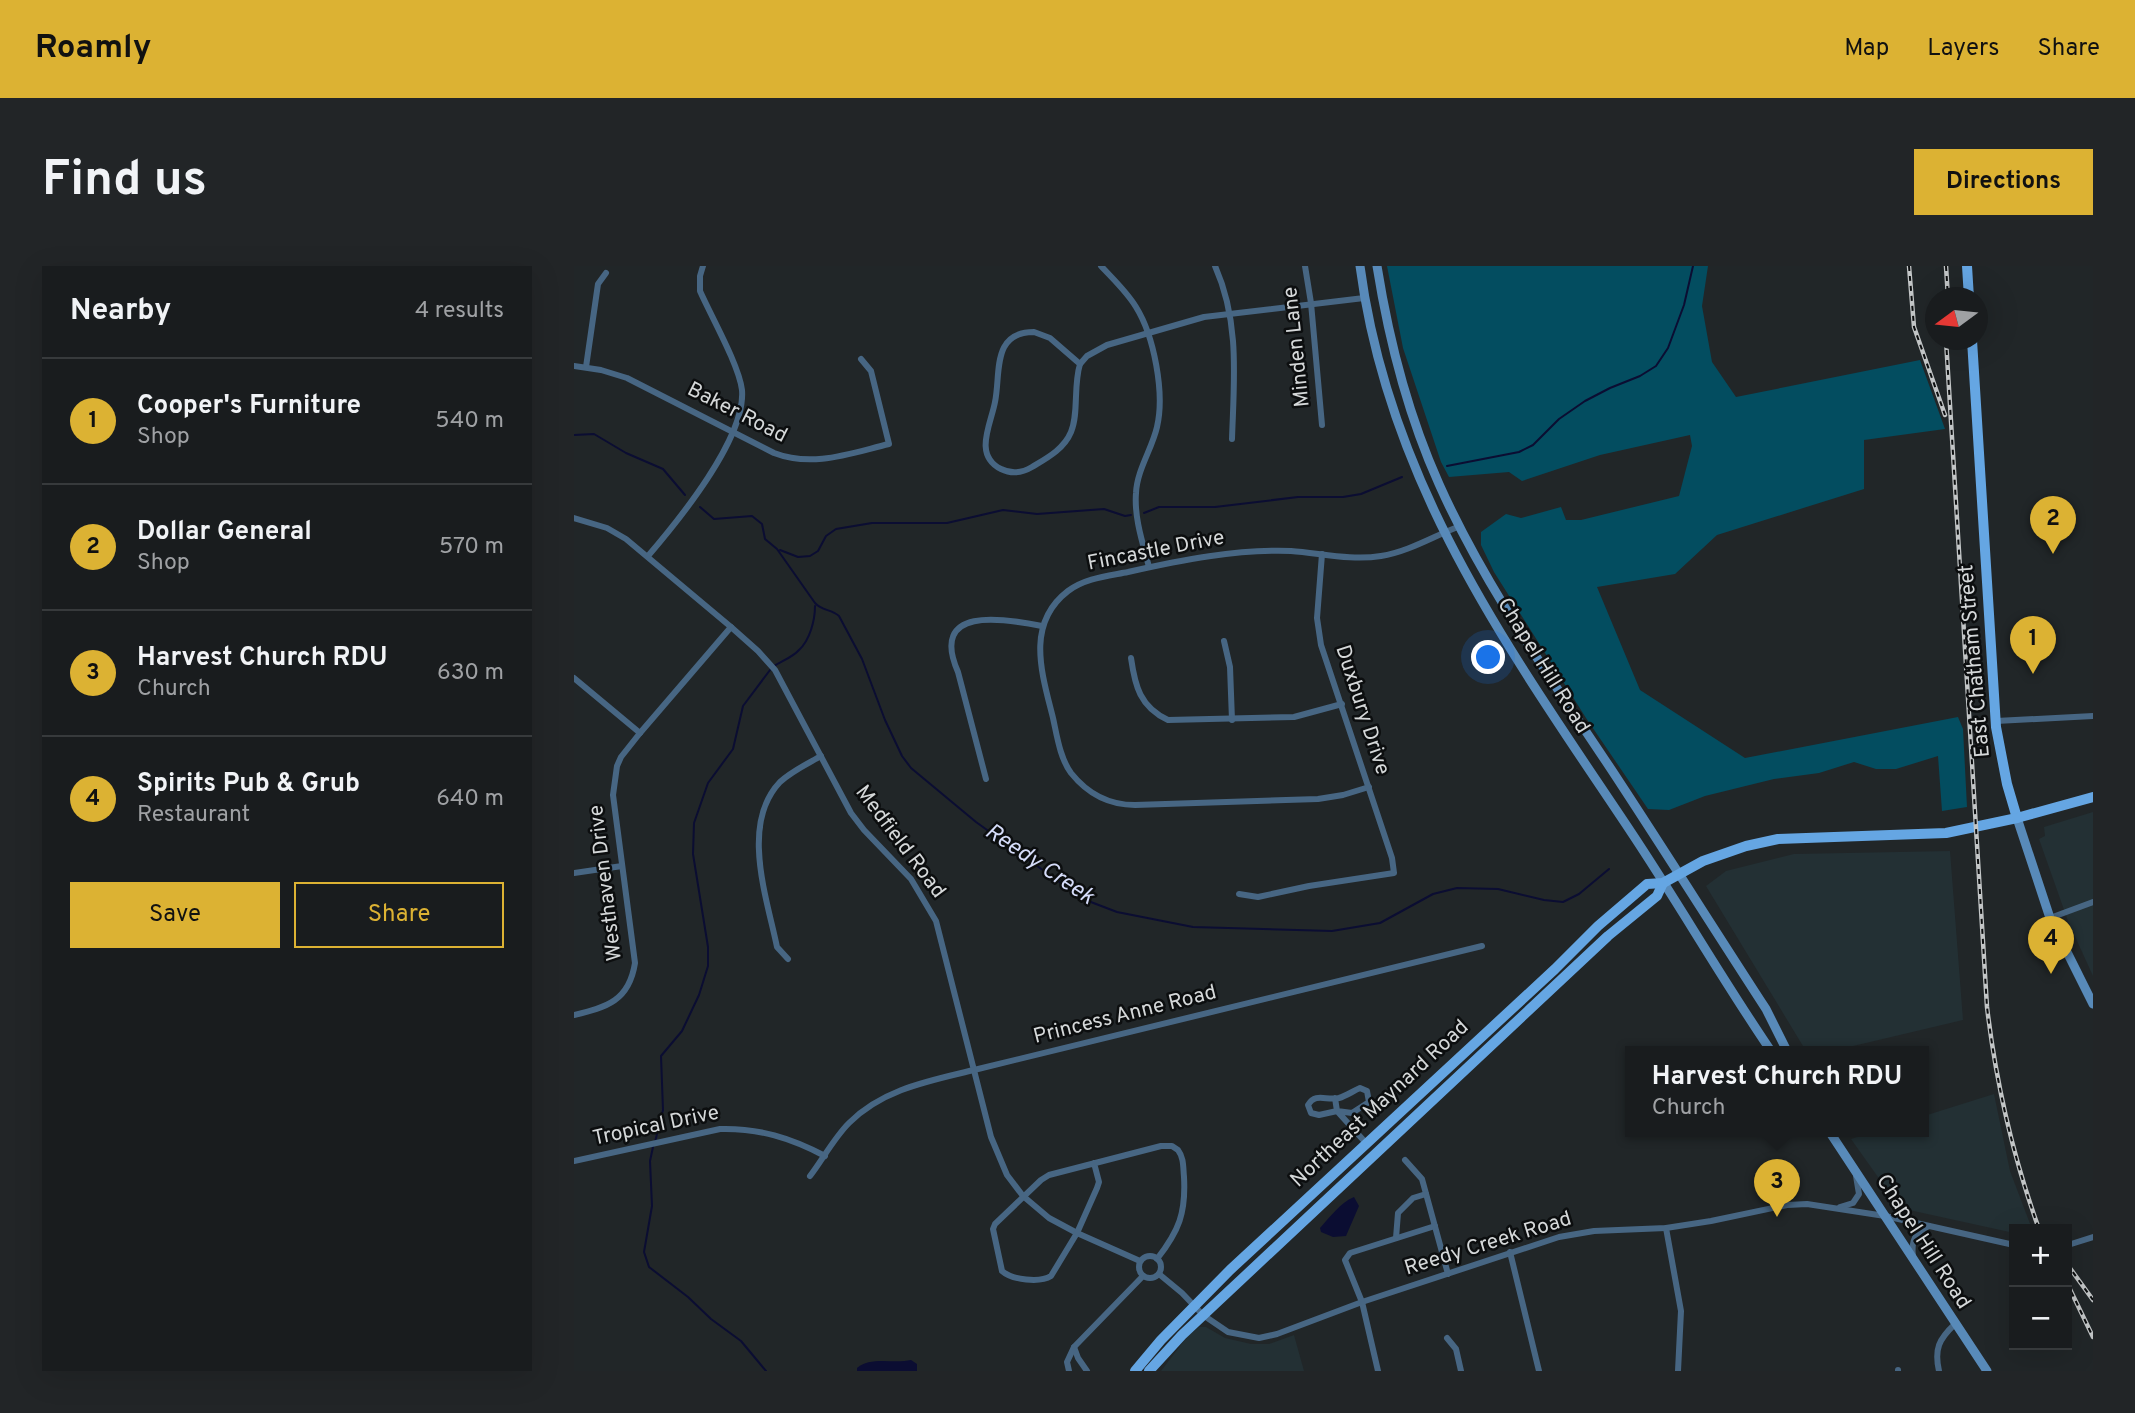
<!DOCTYPE html>
<meta charset="utf-8">
<style>
body{margin:0;font-family:Overpass,sans-serif;background:#222527;color:#f1f3f6}
.controls{position:absolute;right:21px;bottom:21px;display:grid;overflow:hidden;border-radius:0px;box-shadow:0 7px 28px #0002}
.controls button{width:63px;height:63px;display:grid;place-items:center;padding:0;border:0;border-bottom:2px solid #373a3c;background:#191c1e;color:#f1f3f6;font:35px sans-serif}
.compass{position:absolute;left:1351px;top:21px;width:63px;height:63px;border-radius:50%;background:#191c1e;box-shadow:0 7px 28px #0002;rotate:255deg}
.you{position:absolute;left:915px;top:392px;width:24px;height:24px;margin:-18px;border:5px solid #fff;border-radius:50%;background:#1a73e8;box-shadow:0 0 0 10px #1a73e833}
.badge{display:grid;place-items:center;width:46px;height:46px;border-radius:50%;background:#dcb233;color:#111;font-size:23px;font-weight:700}
.pin{position:absolute;translate:-50% -58px;filter:drop-shadow(0 2px 4px #0008)}
.pin::after{content:'';position:absolute;top:37px;width:24px;height:21px;background:inherit;clip-path:polygon(0 0,100% 0,50% 100%)}
.popup{position:absolute;left:1051px;top:780px;width:304px;height:91px;box-sizing:border-box;display:grid;place-content:center;border-radius:0px;background:#191c1e;filter:drop-shadow(0 2px 5px #0005);font-size:23px;white-space:nowrap;color:#9fa1a4}
.popup b{font-size:26px;color:#f1f3f6}
.popup::after{content:'';position:absolute;left:50%;top:100%;margin-left:-14px;border:14px solid transparent;border-top-color:#191c1e}
.list{margin:0;padding:0;list-style:none}
h2{display:flex;justify-content:space-between;align-items:center;height:91px;margin:0;padding:0 28px;font-size:30px}
h2 small{font-size:23px;font-weight:400;color:#9fa1a4}
.list li{display:grid;grid-template-columns:46px 1fr auto;gap:21px;align-items:center;box-sizing:border-box;height:126px;padding:0 28px;border-top:2px solid #373a3c}
.list b{display:block;font-size:26px;white-space:nowrap}
.list p{margin:0;font-size:23px;white-space:nowrap;color:#9fa1a4}
.list em{font-size:23px;font-style:normal;color:#9fa1a4}
.actions{display:flex;gap:14px;padding:21px 28px}
.actions a{flex:1;padding:16px 0;border:2px solid #dcb233;border-radius:0px;text-align:center;font-size:24px;color:#dcb233}
.actions .main{background:#dcb233;color:#111}
.map{position:relative;flex:none;width:1519px;height:1105px;overflow:hidden;border-radius:0px}
header{display:flex;align-items:center;gap:42px;box-sizing:border-box;height:98px;padding:0 35px;background:#dcb233;color:#111}
header strong{font-size:33px}
nav{display:flex;gap:38px;margin-inline-start:auto;font-size:24px}
.intro{display:flex;align-items:center;justify-content:space-between;box-sizing:border-box;height:168px;padding:0 42px}
h1{margin:0;font-size:49px}
.button{padding:18px 32px;border-radius:0px;background:#dcb233;color:#111;font-size:24px;font-weight:700}
main{display:flex;gap:42px;padding:0 42px}
aside{flex:1;background:#191c1e;border-radius:0px;box-shadow:0 7px 28px #0002}
.map>svg:first-child{display:block}
</style>
<header>
<strong>Roamly</strong>
<nav><a>Map</a><a>Layers</a><a>Share</a></nav>
</header>
<div class="intro"><h1>Find us</h1><a class="button">Directions</a></div>
<main>
<aside>
<h2>Nearby<small>4 results</small></h2>
<ul class="list">
<li><span class="badge">1</span><div><b>Cooper's Furniture</b><p>Shop</p></div><em>540 m</em></li>
<li><span class="badge">2</span><div><b>Dollar General</b><p>Shop</p></div><em>570 m</em></li>
<li><span class="badge">3</span><div><b>Harvest Church RDU</b><p>Church</p></div><em>630 m</em></li>
<li><span class="badge">4</span><div><b>Spirits Pub &amp; Grub</b><p>Restaurant</p></div><em>640 m</em></li>
</ul>
<div class="actions"><a class="main">Save</a><a>Share</a></div>
</aside>
<div class="map">
<svg width="1519" height="1105" viewBox="0 0 1519 1105">
<rect width="100%" height="100%" fill="#212628"/>
<g fill="#233034">
<path d="M1519 546V710L1494 655 1465 573 1471 570 1470 561Z"/>
<path d="M1376 585 1389 754 1258 785H1232L1132 620 1152 605 1220 588Z"/>
<path d="M1420 828 1436 905 1458 963H1440V967L1326 942 1277 873 1302 865H1350V850Z"/>
<path d="M625 1061H632L651 1072 677 1078H695L720 1069 730 1105H587L613 1071Z"/>
</g>
<path fill="#034d60" d="M813 0H1134L1128 40 1138 96 1162 131 1346 94 1371 163 1290 174V223L1143 269 1101 308 1023 321 1066 424 1171 492 1384 451 1389 463 1393 541 1368 545 1364 490 1322 503H1302L1280 496 1245 507 1200 513 1131 530 1095 544 1074 543 1012 452 920 306 907 279V266L932 248 947 252 987 241 992 254H1007L1105 230 1118 180 1116 169 1026 189 948 215 935 206 875 211 867 196 829 82Z"/>
<g fill="#0b0d32">
<path d="M780 931 785 940 772 970 759 971 747 966 746 962C756 951 766 937 780 931Z"/>
<path d="M337 1094 343 1098V1105H283V1102C296 1090 320 1098 337 1094Z"/>
</g>
<g fill="none" stroke-linecap="round" stroke-linejoin="round">
<g stroke="#0b0d32" stroke-width="2">
<path d="M0 169 20 168 52 187 89 203 111 229"/>
<path d="M873 200 945 186 959 179 985 153 1011 135 1036 122 1066 110 1082 100 1094 82 1110 39 1119 0"/>
<path d="M126 241 140 253 178 250 188 258 191 273 203 283 241 337C248 345 257 343 265 350L288 393 311 454 328 490 337 502 402 556 509 633 543 646 619 661 758 665 806 657 859 628 883 622 924 623 970 634 989 636 1005 628 1035 603"/>
<path d="M570 247 585 241H641L724 231H769L787 228 828 211"/>
<path d="M206 284 224 291 236 290 244 285 252 270 262 263 298 257H373L429 244 463 248 530 243 551 250 557 249"/>
<path d="M200 400C208 395 219 391 225 384 236 374 241 354 241 340"/>
<path d="M81 876 89 844 87 790 108 765 125 729 134 700V681L119 588 120 557 134 517 159 483 169 440 196 404"/>
<path d="M79 881 76 895 78 940 70 986 75 1001 114 1031 137 1053 167 1075 192 1105"/>
</g>
<g stroke="#476683" stroke-width="6">
<path d="M527 0C539 13 553 26 562 41 580 70 591 127 583 161 578 183 563 204 562 227 560 252 569 278 575 301"/>
<path d="M641 0C666 56 660 113 658 173"/>
<path d="M731 0 737 37 748 159"/>
<path d="M460 66 476 72 506 98C499 121 505 147 497 166 490 183 473 192 458 201 448 207 437 208 427 203 399 189 417 158 421 136 427 108 417 66 460 66Z"/>
<path d="M506 98 513 90 533 79 630 51 790 32"/>
<path d="M0 100 27 104 53 112 200 187C239 202 277 187 315 178L297 105 287 93"/>
<path d="M12 101 24 18 32 7"/>
<path d="M0 252 33 262 52 273 157 361 184 385 201 404 277 547 290 564 337 613 362 655 417 871 433 909 449 930 475 952 503 967 566 995"/>
<path d="M74 290C104 255 172 172 168 124 165 99 137 50 126 25V10L129 0"/>
<path d="M650 375 656 401 658 454"/>
<path d="M557 392C561 420 566 441 594 454L720 451 768 438"/>
<path d="M0 412 66 467"/>
<path d="M1422 455 1519 450"/>
<path d="M412 513 384 406C355 340 428 352 468 360"/>
<path d="M795 521 769 529 744 533 561 539C535 539 513 527 497 507 486 492 483 470 479 452 468 408 451 358 494 325 511 312 534 310 554 306 607 294 663 283 717 285 746 287 777 295 807 290 834 286 860 270 886 260"/>
<path d="M0 607 48 600"/>
<path d="M665 628 684 631 735 620 820 607 818 592 747 379 743 352 748 288"/>
<path d="M1476 652 1519 636"/>
<path d="M214 693 203 681C193 632 166 558 206 516 218 505 233 498 247 490"/>
<path d="M0 749C33 741 55 735 61 697L39 529 43 500 47 491 66 467 157 361"/>
<path d="M761 832 763 845 778 847 795 836 793 825 786 822C779 825 772 830 765 832 752 835 742 826 734 839L737 847 745 849 763 845 792 877"/>
<path d="M831 894 848 913 874 1008"/>
<path d="M0 895 146 863C185 862 217 872 251 890"/>
<path d="M520 897 525 916 523 922 503 967 477 1010C466 1017 438 1014 428 1005L419 963 421 958 467 914 475 909 587 880H598L604 884C610 892 609 901 610 911 612 947 605 965 583 993"/>
<path d="M236 910C249 893 260 872 275 857 309 823 355 815 400 804L908 680"/>
<path d="M1266 941 1279 937 1285 928 1282 910"/>
<path d="M1092 962 1107 1045 1104 1105"/>
<path d="M822 972 824 947 839 932 852 928"/>
<path d="M1494 979 1519 971"/>
<path d="M936 986 965 1105"/>
<circle cx="576" cy="1001" r="11"/>
<path d="M1339 990C1337 975 1341 966 1355 960"/>
<path d="M585 1008 608 1027 629 1049 654 1066 685 1072 703 1068 788 1036 985 971 1020 965 1092 962 1137 955 1213 939 1233 938 1311 950 1440 979"/>
<path d="M873 1072 882 1083 887 1105"/>
<path d="M500 1081 504 1092 513 1105"/>
<path d="M1324 1104V1105"/>
<path d="M495 1105 493 1096 500 1081 569 1010"/>
<path d="M804 1105 788 1036 771 994 776 987 861 960"/>
<path d="M1365 1105C1360 1083 1365 1073 1381 1058"/>
</g>
<g stroke="#588ab9" stroke-width="9">
<path d="M786 0C815 221 937 386 1057 566 1105 638 1148 713 1197 785"/>
<path d="M803 0C815 75 834 149 865 218 910 319 976 411 1037 503 1089 582 1140 663 1192 743L1213 785"/>
<path d="M1443 552 1476 652 1519 738"/>
<path d="M1255 865 1413 1105"/>
</g>
<g stroke="#65a6e3" stroke-width="10">
<path d="M1393 0 1395 32"/>
<path d="M1398 74 1422 461 1433 518 1443 552"/>
<path d="M561 1105 587 1074 656 1004 981 703 1024 660 1073 618 1089 617 1129 595 1172 580 1204 573 1372 567 1443 552 1519 531"/>
<path d="M575 1105 608 1069 1034 670 1083 630 1089 617"/>
</g>
<g stroke="#c2c5c6" stroke-width="4.5">
<g id="rail">
<path d="M1335 0 1340 61 1371 149"/>
<path d="M1372 0 1374 32"/>
<path d="M1372 74 1413 741C1422 817 1439 891 1465 963"/>
<path d="M1493 998 1519 1034"/>
<path d="M1493 1017 1519 1071"/>
</g>
</g>
<use href="#rail" stroke="#0c0e0f" stroke-width="2" stroke-dasharray="5" stroke-linecap="butt"/>
</g>
<g text-anchor="middle" dominant-baseline="central" stroke-width="5" stroke-linejoin="round" paint-order="stroke">
<g font-size="21" fill="#d5d8d9" stroke="#0c0e0f">
<text transform="translate(723 81) rotate(-96)">Minden Lane</text>
<text transform="translate(163 147) rotate(27)">Baker Road</text>
<text transform="translate(582 285) rotate(-11)">Fincastle Drive</text>
<text transform="translate(1401 395) rotate(-95)">East Chatham Street</text>
<text transform="translate(969 400) rotate(58)">Chapel Hill Road</text>
<text transform="translate(788 444) rotate(72)">Duxbury Drive</text>
<text transform="translate(326 576) rotate(53)">Medfield Road</text>
<text transform="translate(32 617) rotate(-97)">Westhaven Drive</text>
<text transform="translate(551 749) rotate(-14)">Princess Anne Road</text>
<text transform="translate(806 838) rotate(-43)">Northeast Maynard Road</text>
<text transform="translate(82 860) rotate(-12)">Tropical Drive</text>
<text transform="translate(1349 976) rotate(57)">Chapel Hill Road</text>
<text transform="translate(914 978) rotate(-17)">Reedy Creek Road</text>
</g>
<g font-size="23" font-style="italic" fill="#d5dcf9" stroke="#0c0e0f">
<text transform="translate(465 599) rotate(34)">Reedy Creek</text>
</g>
</g>
</svg>
<div class="controls">
<button>+</button>
<button>−</button>
</div>
<svg class="compass" viewBox="-18 -18 36 36"><path d="M0-13l5 13h-10z" fill="#e53935"/><path d="M0 13l5-13h-10z" fill="#9fa1a4"/></svg>
<div class="you"></div>
<div class="pin badge" style="left:1459px;top:408px">1</div>
<div class="pin badge" style="left:1479px;top:288px">2</div>
<div class="pin badge" style="left:1203px;top:951px">3</div>
<div class="popup"><b>Harvest Church RDU</b>Church</div>
<div class="pin badge" style="left:1477px;top:708px">4</div>
</div>
</main>
